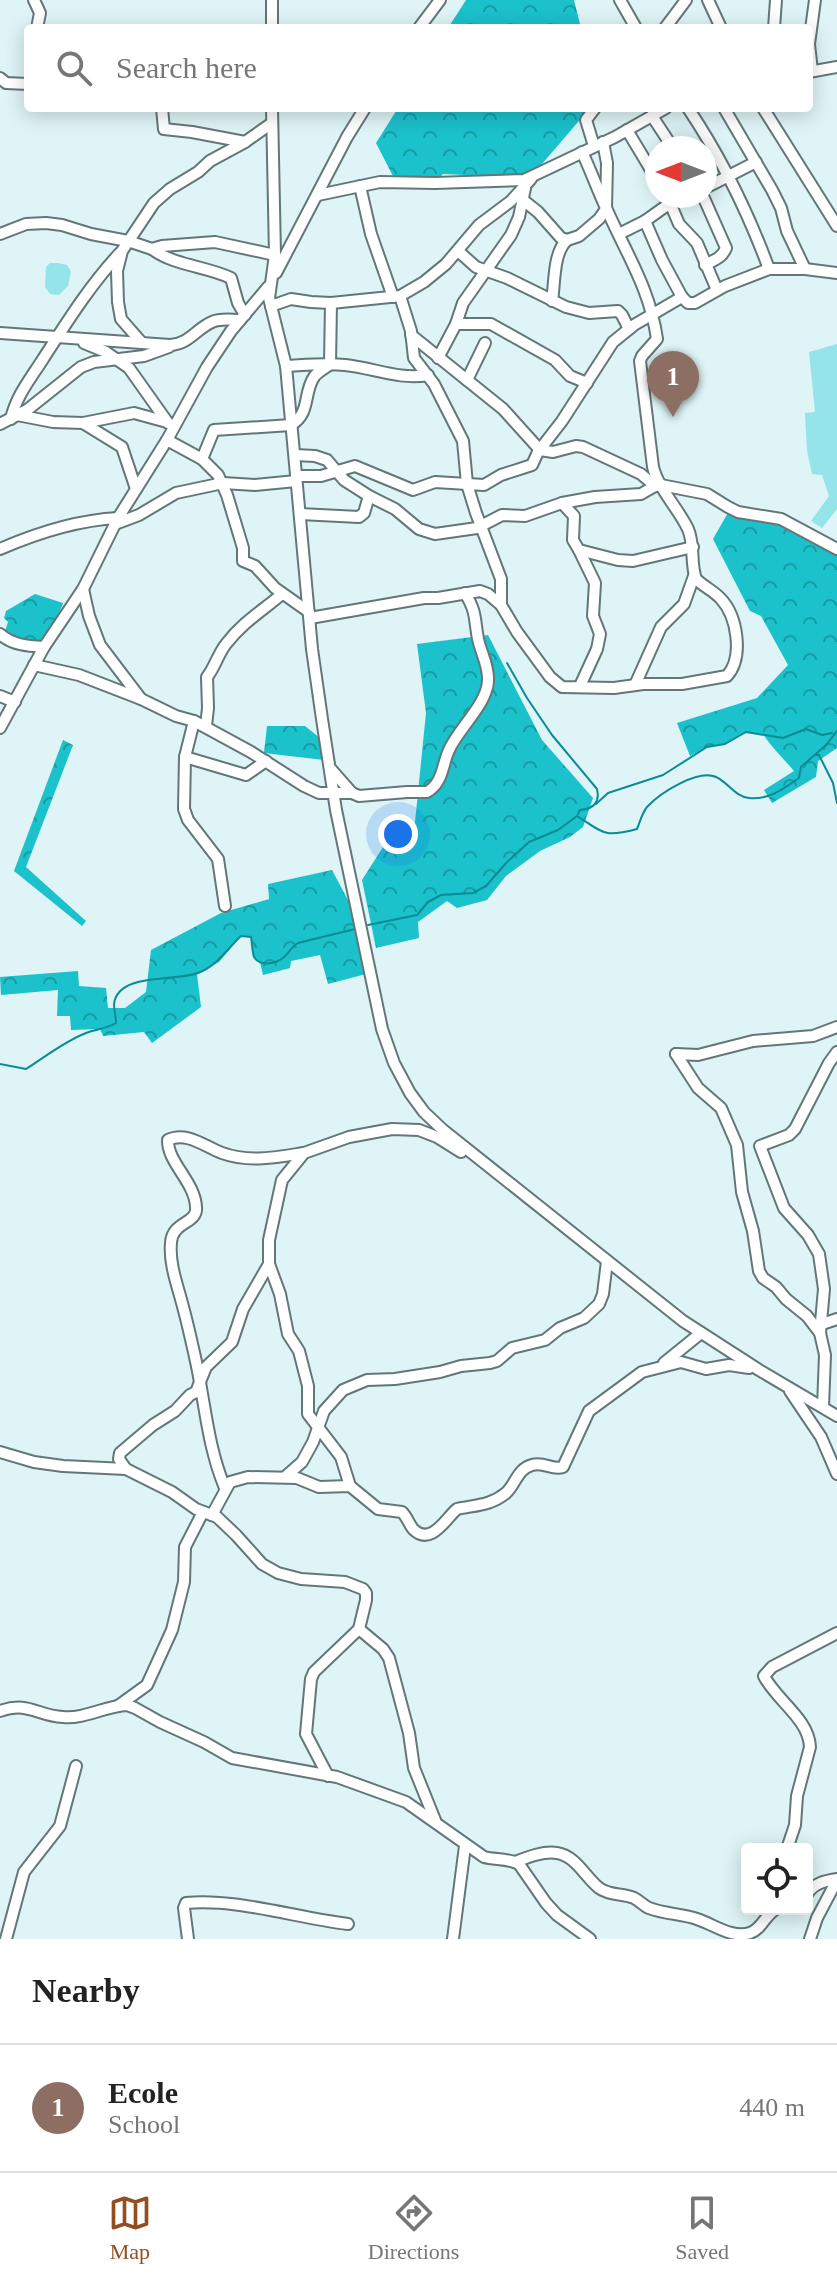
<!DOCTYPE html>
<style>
body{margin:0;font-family:Georgia,serif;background:#f6f6f6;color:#222}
.controls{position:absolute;right:24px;bottom:24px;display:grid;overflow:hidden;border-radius:8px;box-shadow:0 4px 20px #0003}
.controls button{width:72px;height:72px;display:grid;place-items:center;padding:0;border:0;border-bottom:2px solid #e0e0e0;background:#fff;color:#222;font:40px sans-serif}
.compass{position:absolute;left:645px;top:136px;width:72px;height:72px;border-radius:50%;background:#fff;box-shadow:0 4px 20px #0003;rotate:270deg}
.you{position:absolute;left:398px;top:834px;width:28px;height:28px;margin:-20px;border:6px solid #fff;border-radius:50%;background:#1a73e8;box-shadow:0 0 0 12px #1a73e833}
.badge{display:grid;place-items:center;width:52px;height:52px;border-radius:50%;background:#924e1f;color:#fff;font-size:26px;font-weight:700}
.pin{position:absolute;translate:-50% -66px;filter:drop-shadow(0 2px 4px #0008)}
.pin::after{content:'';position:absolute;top:42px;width:28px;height:24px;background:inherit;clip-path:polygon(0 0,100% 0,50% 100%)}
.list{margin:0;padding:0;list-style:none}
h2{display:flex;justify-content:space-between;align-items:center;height:104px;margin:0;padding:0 32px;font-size:34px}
h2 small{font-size:26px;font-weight:400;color:#767676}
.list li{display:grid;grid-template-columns:52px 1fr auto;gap:24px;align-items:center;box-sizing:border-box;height:128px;padding:0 32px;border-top:2px solid #e0e0e0}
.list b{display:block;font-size:30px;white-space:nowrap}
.list p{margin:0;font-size:26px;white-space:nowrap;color:#767676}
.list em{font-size:26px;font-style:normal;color:#767676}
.icon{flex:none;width:44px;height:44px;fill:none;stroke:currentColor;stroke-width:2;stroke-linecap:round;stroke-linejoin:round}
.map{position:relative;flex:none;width:837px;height:1939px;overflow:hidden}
.search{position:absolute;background:#fff;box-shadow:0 4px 20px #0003;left:24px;right:24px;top:24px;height:88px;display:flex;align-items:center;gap:20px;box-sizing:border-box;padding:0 28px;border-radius:8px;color:#767676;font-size:30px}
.sheet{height:232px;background:#fff}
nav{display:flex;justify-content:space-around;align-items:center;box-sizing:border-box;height:112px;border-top:2px solid #e0e0e0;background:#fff;font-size:22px;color:#767676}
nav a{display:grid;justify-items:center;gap:4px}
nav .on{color:#924e1f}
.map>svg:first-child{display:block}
</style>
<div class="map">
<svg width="837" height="1939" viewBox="0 0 837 1939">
<defs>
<pattern id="forest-crowns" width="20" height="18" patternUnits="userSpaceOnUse" patternTransform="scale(2)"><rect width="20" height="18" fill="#1bc1cb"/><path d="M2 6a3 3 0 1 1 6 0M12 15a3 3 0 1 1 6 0" fill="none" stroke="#179ca4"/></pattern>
</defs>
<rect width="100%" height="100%" fill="#def4f6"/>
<g fill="#94e4ea">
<path d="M50 263H58L67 265 71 272 68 286 59 295 50 294 45 287 46 267Z"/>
<path d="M837 344V509L822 528 811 521 829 496 822 475 812 474 807 451 805 413 815 412 809 352Z"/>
</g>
<g fill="url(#forest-crowns)">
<path d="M466 0H574L581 28H448Z"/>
<path d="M398 108H590L530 178 443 174 435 182 395 180 376 143Z"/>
<path d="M729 511 793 526 837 553V748L818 761 816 777 772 803 764 790 794 771C782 757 773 749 763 734L746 732 725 744 707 747 690 756 677 723 757 698 788 665 761 616 750 611 713 539Z"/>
<path d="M35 594 63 603C61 611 45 640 37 642 28 644 12 639 3 638L8 622 4 618 6 611Z"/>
<path d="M488 635 542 740 593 798 583 827 570 837 540 851 506 876 487 900 457 908 447 901 418 922 419 938 376 948 362 880 383 847H397L415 822 426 713 417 644Z"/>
<path d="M267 726H305L320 738 324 760 264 753Z"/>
<path d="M63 740 73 745 26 867 86 921 82 926 14 871Z"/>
<path d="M332 870 349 902 366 974 328 984 320 955 291 961 290 968 263 975 260 962 254 957 251 937 241 936 219 962 197 974 201 1007 152 1043 144 1032 103 1036 100 1029 71 1030 70 1016H57L58 990 1 995 0 977 78 971 79 986 106 988 108 1008H125L146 992 151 950 221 913 269 899 268 884Z"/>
</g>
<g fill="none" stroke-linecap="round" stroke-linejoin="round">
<g stroke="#0a8c94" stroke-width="2">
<path d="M507 663 527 698 552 735 597 789C600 802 594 809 580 810L578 814"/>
<path d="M816 755H819L833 783 837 803"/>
<path d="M596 804 608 793 663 775 707 747 725 744 746 732 783 738 806 729 822 735 832 733"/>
<path d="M368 925 417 915 428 902 441 895 473 893 486 886 507 862 529 842 558 830 577 816C604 833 603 838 637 829 640 822 642 813 647 807 660 793 700 767 718 778 729 784 736 797 749 798 769 800 783 789 799 778L801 767 826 745 837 731"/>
<path d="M0 1064 26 1069C45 1057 65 1041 86 1033 96 1029 106 1029 116 1023 116 1017 114 1010 114 1004 118 972 175 982 198 973 217 966 227 949 241 936L251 937C252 942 252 951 254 957 260 967 276 964 284 957 289 953 291 947 298 943L355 929"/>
</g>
<g stroke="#637779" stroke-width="14">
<g id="minor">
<path d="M34 0 40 13 37 28"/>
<path d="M620 0 636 28"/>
<path d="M708 0 721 28"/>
<path d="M272 28V0"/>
<path d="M419 28 440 0"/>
<path d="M665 28 686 0"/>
<path d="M774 28 776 0"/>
<path d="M812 71 809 44 815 0"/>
<path d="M809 72 837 67"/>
<path d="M0 78 6 83 28 84"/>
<path d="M162 108 164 129 192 132 245 142"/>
<path d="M272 108 275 255 269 298 286 366 312 649 322 719 336 810 382 1029 394 1063 410 1093 424 1112 443 1130 683 1321 759 1370 837 1416"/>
<path d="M688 108C722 159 748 212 769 269"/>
<path d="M724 108 772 190 781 208 787 231 805 269"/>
<path d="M763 108 837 226"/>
<path d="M652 116 673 148"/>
<path d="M627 130 657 180"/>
<path d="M594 146 586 120 595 108"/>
<path d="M360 186 371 234 393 297"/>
<path d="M705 188 756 162"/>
<path d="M318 195 380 182 435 183 524 180 615 137 666 108"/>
<path d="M667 196 679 224 697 243 717 290"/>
<path d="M703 196 726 248C722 258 714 260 705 265"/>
<path d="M523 200 538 212 561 238 567 240 579 236 599 219 606 209 607 163 603 142"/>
<path d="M645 221 662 260 682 297"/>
<path d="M0 234 26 224 46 223 62 225 91 234 128 241 152 249 162 246 215 242 275 255"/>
<path d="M619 234 645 221 680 196"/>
<path d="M152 249C175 266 206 266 231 278L238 303 245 315"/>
<path d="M458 251 476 267 507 278 566 307 589 313 618 311 622 315 629 329"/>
<path d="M276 273 347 137 365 108"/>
<path d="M400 296 411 331 414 358 434 384 463 441 467 484 476 513 501 579V605L517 632 550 677 562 687 614 688 643 684H682L727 676C744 657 737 616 721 599 714 591 704 587 696 579 690 563 695 545 688 529 678 508 658 488 653 467L640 361 642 356 657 339C650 289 627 255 607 210 598 191 591 171 582 152"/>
<path d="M552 301C555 282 553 253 567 240"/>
<path d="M271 306 291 299 311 302 331 303 400 296 424 282 446 264 479 225 511 201 531 179"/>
<path d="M456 324H491L555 360 570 376 587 383"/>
<path d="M0 333 170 345C189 344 196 329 212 322 221 318 231 320 240 320"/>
<path d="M411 335 503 409 540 450 553 452 576 446 583 447 641 474 655 486 661 485 707 494 728 507 738 512 781 519 837 549"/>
<path d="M84 343 106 352 129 368 168 423"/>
<path d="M142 343 121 319 118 302 117 271 122 251 154 203 170 189 198 172 210 161 245 142 272 123"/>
<path d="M438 358 456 324 463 303 511 235 519 217 525 188"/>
<path d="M286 366C306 365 325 363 345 365 374 368 399 380 428 375"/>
<path d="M467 380 485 343"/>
<path d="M17 415 53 422 83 423 134 413 167 422"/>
<path d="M11 419C16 396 31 378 43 359 67 322 90 285 120 253"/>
<path d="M83 423 122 447 136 489"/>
<path d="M0 424 27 410 81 367 94 362 144 356 169 347"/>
<path d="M167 440 202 459 218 475 227 495 243 548V561L255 566 275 588 309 612"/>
<path d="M295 455 315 456 327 460 344 480 369 496 395 509 419 529 435 534 477 528 502 515 525 516 562 503 595 497 641 494 655 486"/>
<path d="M202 459 214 430 291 425C311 413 303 393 314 377 318 371 325 369 330 364L331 303"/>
<path d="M296 476H321L355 466 413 490 435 482 484 485 501 475 532 465 538 452 562 421 613 342 634 325 682 297 688 303H695L725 286 769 269H805L837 273"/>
<path d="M562 503 574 516 573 540 579 550 618 560 633 561 693 547"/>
<path d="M300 514 359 517 364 513 369 496"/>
<path d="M115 524 139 515 176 493 223 483 255 485 296 481"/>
<path d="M0 549C37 533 78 520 118 518"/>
<path d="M579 550 595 583 593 616 600 634 597 649 580 686"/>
<path d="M83 589 89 616 100 645 141 699"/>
<path d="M310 618 424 598H438L480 591 488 594 501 605"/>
<path d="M0 634C12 645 28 646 44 647"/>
<path d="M34 665 79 675 141 699 176 716 194 721 251 752 304 786 319 793H352L359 796 407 792H427C443 783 442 765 449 750 458 729 487 704 488 681 489 666 481 653 478 639 474 618 477 613 465 593"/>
<path d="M635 685 661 627 684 604 694 576"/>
<path d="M0 696 15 702"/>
<path d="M194 721 185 757 184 809 188 820 218 859 225 906"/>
<path d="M206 726 208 708 207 677C215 667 218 654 226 644 243 622 262 611 282 594"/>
<path d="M0 728 44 647 83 589 118 518 167 440 207 367 231 331 268 287"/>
<path d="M185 757 246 775 266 761"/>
<path d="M330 768 352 793"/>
<path d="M676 1054 698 1088 721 1108 737 1145 742 1192 753 1231 759 1271 763 1278 776 1287 786 1299 807 1316 820 1333 825 1355 823 1407"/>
<path d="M676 1054 698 1055 753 1041 813 1036 837 1027"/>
<path d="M822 1324 837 1319"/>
<path d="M820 1333 824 1289 819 1254 808 1235 784 1208 760 1146 789 1135 795 1129 829 1063 837 1052"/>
<path d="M664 1363 701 1333"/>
<path d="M790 1391 821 1437 837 1474"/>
<path d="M0 1452 34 1462 63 1466 126 1469 172 1492 196 1509 217 1517 236 1535 262 1564 278 1573 301 1579 345 1582 363 1589 366 1593V1600L359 1629 314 1672 311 1679 306 1734 328 1776"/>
<path d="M126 1469 119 1459 120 1453 153 1425 175 1411 190 1395 196 1392 206 1367 232 1342 243 1309 269 1264"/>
<path d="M285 1477 302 1462 313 1442 324 1411 343 1390 367 1380 395 1379 440 1372 461 1366 490 1363 497 1361 512 1348 545 1340 560 1328 584 1318 599 1304 603 1294 607 1261"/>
<path d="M350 1486 341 1457 308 1414V1386L299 1351 288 1334 280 1294 269 1264V1240L282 1180 304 1153 349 1137 392 1129 419 1130 437 1137 461 1152"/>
<path d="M225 1488C207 1445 205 1401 195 1357 191 1339 187 1321 182 1303 177 1284 169 1263 171 1243 172 1221 198 1224 196 1207 195 1182 167 1162 168 1140 186 1131 204 1146 222 1153 249 1163 277 1157 304 1153"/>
<path d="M212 1515 230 1482 248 1477 297 1478 319 1487 350 1486 378 1509 402 1512C407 1517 409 1524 413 1529 431 1547 446 1518 457 1509 475 1505 490 1506 506 1493 516 1484 517 1469 532 1465 544 1461 552 1471 563 1467L589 1411 642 1372 681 1362 706 1369 729 1365 749 1368"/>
<path d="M359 1629 383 1649 389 1658 409 1733 414 1768 435 1820"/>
<path d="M118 1706 147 1685 172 1630 184 1582 185 1547 203 1512"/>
<path d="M0 1711C29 1701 37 1716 63 1717 85 1719 105 1706 127 1705L135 1708 160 1722 204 1742 232 1758 337 1777 406 1802 484 1857C495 1860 508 1858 519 1864L546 1903 557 1915 590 1939"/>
<path d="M787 1849 795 1825 797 1796 810 1747C809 1719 776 1700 764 1676L772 1667 837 1633"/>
<path d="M515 1862C528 1857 543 1851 557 1853 576 1856 585 1877 599 1888 610 1896 622 1893 634 1898 640 1901 644 1906 649 1908 665 1914 682 1914 697 1919 713 1924 732 1939 750 1933 762 1929 765 1915 776 1909"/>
<path d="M807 1894C814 1883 825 1881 837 1879"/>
<path d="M6 1939 24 1872 60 1826 76 1766"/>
<path d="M188 1939 184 1908 186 1903C237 1898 296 1918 348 1924"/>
<path d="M453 1939 465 1846"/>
<path d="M810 1939 817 1918 837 1880"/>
</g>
</g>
<use href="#minor" stroke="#fff" stroke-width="10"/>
</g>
</svg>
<div class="controls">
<button><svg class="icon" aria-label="locate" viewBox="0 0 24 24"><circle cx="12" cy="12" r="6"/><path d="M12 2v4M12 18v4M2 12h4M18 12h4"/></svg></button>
</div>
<svg class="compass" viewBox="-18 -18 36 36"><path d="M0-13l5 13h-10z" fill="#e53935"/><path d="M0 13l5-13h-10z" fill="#767676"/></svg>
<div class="you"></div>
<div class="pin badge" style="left:673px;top:417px;background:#8d6e63">1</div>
<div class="search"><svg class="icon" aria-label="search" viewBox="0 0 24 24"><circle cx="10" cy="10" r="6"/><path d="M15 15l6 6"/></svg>Search here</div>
</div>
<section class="sheet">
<h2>Nearby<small></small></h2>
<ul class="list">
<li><span class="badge" style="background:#8d6e63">1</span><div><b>Ecole</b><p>School</p></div><em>440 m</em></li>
</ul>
</section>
<nav>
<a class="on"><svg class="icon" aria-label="map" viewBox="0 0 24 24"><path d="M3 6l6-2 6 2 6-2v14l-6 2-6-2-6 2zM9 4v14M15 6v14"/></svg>Map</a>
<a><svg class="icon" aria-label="directions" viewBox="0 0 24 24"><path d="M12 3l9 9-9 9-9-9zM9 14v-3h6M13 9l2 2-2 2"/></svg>Directions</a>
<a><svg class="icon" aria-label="saved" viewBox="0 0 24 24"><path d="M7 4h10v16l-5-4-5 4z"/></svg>Saved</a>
</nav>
